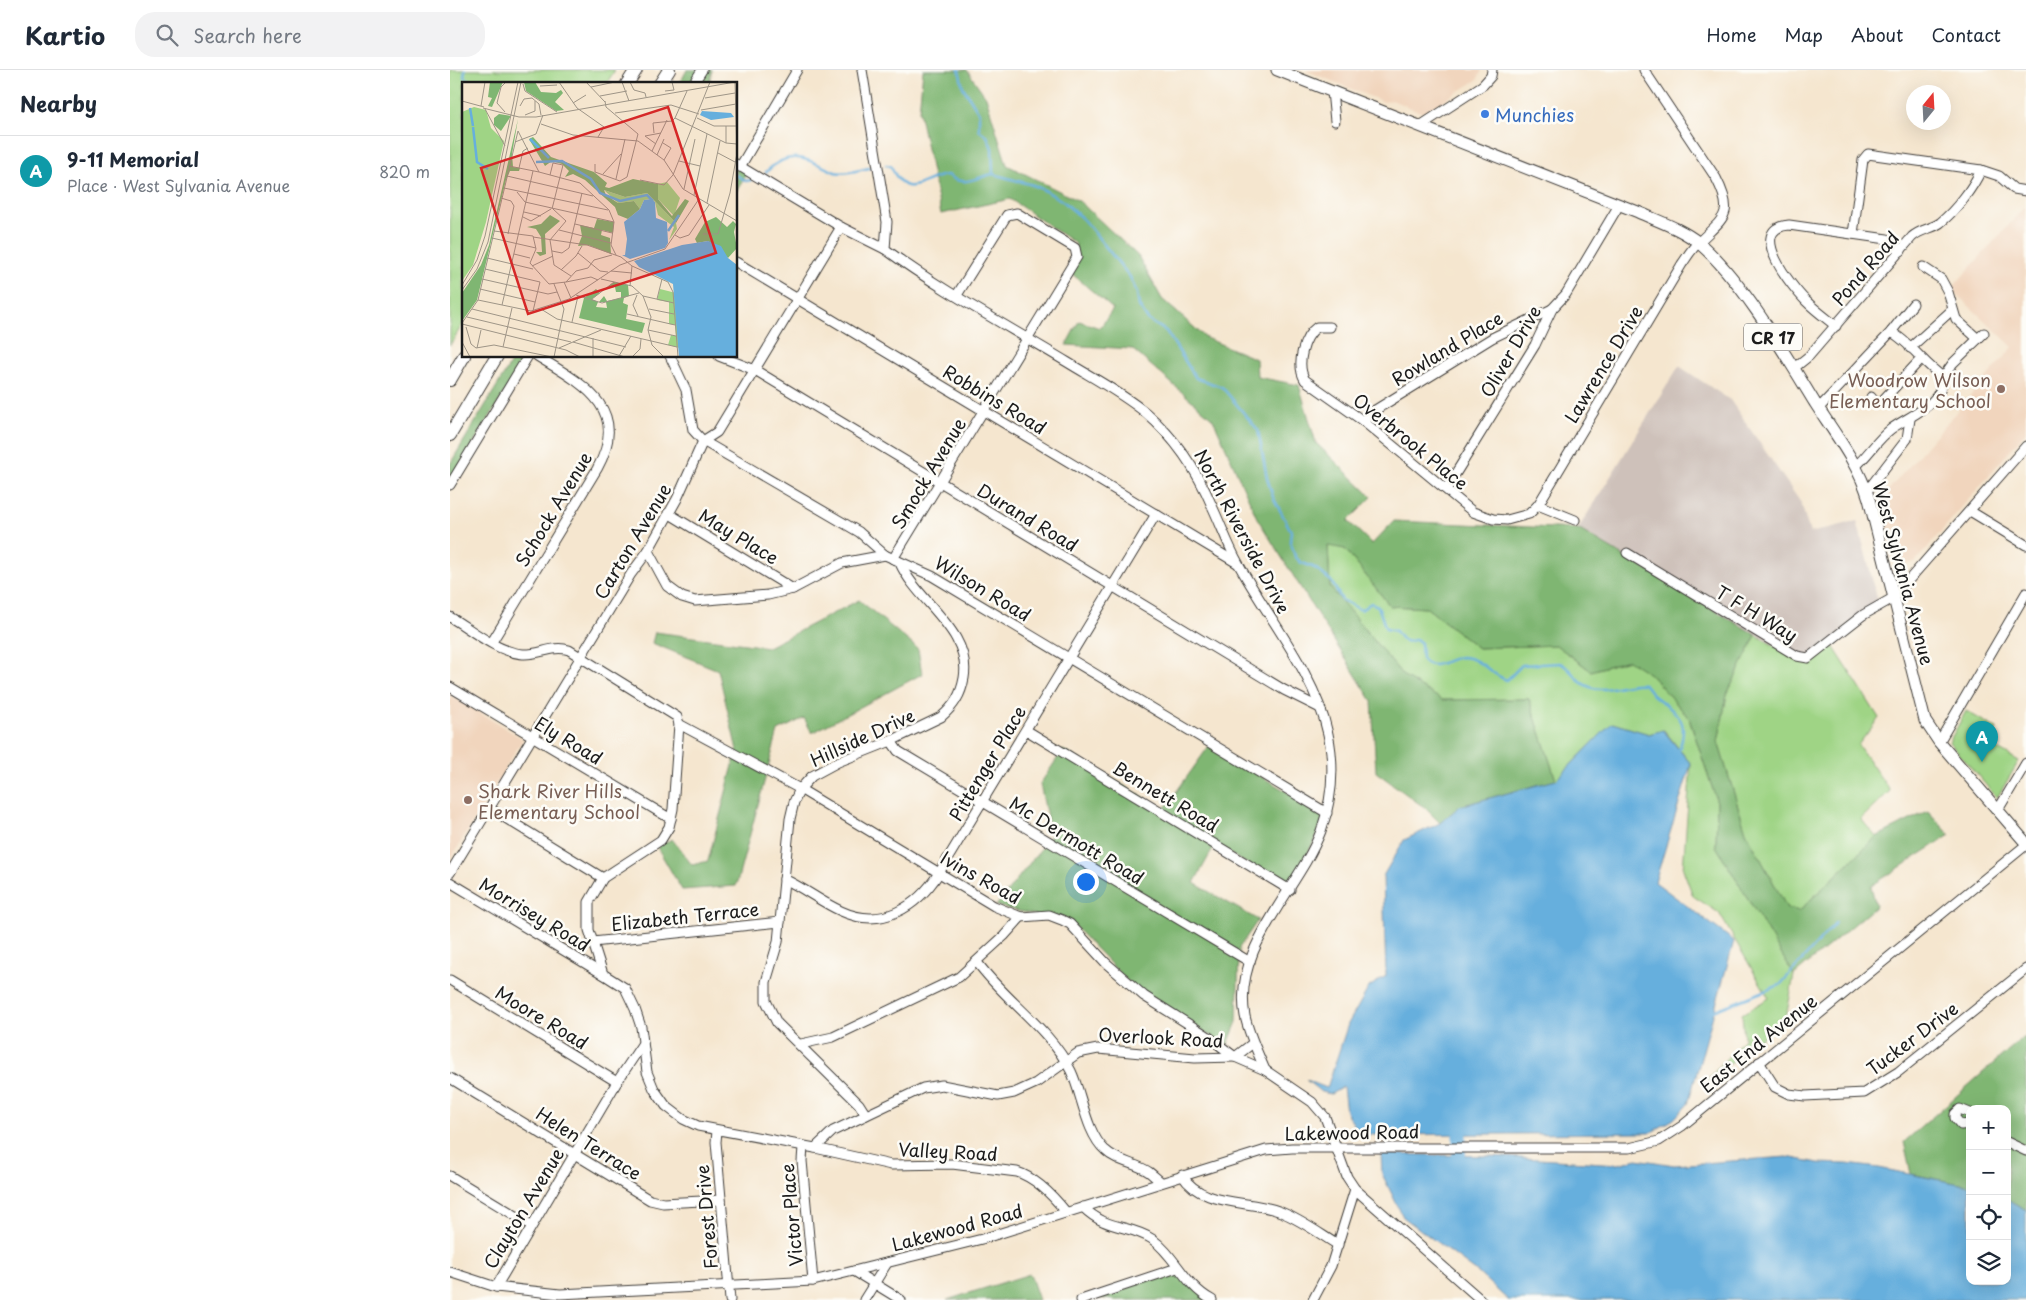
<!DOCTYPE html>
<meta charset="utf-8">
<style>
body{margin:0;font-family:"Playpen Sans",sans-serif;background:#f2f2f3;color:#1f2937}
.controls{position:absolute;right:15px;bottom:15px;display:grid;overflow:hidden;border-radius:10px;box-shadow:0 5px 20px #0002}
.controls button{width:45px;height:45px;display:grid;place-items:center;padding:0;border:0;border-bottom:1px solid #e0e1e3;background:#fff;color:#1f2937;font:25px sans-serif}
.compass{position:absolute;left:1456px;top:15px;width:45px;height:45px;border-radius:50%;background:#fff;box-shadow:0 5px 20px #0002;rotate:18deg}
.you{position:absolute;left:635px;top:811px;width:18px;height:18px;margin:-12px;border:4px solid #fff;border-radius:50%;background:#1a73e8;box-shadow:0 0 0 8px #1a73e833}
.badge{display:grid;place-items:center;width:32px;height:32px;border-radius:50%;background:#d1495b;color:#fff;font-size:16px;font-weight:700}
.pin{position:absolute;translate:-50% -41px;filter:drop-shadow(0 1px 2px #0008)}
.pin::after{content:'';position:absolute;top:26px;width:18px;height:15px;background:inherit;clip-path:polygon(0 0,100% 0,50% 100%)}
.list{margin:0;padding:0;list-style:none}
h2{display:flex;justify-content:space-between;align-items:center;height:65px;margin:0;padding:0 20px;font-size:21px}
h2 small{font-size:16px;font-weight:400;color:#747a83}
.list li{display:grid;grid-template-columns:32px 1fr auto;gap:15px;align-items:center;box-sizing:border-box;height:70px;padding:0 20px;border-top:1px solid #e0e1e3}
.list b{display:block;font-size:19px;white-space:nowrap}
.list p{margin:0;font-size:16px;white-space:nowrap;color:#747a83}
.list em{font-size:16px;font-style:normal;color:#747a83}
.icon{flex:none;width:28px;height:28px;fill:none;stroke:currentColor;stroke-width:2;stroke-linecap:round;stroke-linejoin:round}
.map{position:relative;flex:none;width:1576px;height:1230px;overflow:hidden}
header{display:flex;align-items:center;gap:30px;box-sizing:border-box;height:70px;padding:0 25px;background:#fff;border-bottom:1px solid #e0e1e3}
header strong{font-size:24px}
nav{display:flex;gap:28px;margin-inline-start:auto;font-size:18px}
.search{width:350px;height:45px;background:#f2f2f3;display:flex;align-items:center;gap:12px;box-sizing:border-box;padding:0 18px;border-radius:20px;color:#747a83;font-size:19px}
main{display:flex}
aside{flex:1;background:#fff}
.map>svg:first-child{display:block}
</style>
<header>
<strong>Kartio</strong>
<div class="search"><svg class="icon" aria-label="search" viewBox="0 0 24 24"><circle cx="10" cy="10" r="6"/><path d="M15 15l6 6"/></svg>Search here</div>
<nav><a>Home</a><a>Map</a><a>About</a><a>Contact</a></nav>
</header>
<main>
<aside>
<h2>Nearby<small></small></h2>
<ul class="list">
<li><span class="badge" style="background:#0f9aa8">A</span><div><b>9-11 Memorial</b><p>Place · West Sylvania Avenue</p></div><em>820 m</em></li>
</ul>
</aside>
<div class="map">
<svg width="1576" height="1230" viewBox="0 0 1576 1230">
<rect width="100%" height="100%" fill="#fdfcf7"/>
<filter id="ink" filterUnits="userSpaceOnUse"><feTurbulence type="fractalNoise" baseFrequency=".02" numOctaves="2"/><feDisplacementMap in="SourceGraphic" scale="10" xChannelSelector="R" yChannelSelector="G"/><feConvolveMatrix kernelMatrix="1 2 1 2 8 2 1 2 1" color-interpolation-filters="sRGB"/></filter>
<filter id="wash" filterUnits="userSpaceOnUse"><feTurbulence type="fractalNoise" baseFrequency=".0096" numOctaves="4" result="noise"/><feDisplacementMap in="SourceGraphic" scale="20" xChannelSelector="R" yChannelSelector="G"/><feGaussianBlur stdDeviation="1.12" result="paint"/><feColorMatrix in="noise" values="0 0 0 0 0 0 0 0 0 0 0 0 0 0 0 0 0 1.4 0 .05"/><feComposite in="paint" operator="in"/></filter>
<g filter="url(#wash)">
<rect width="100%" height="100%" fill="#f5e6cf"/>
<g fill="#f1d5bd">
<path d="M855 0H1032L1027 10 973 43 942 30 934 32Z"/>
<path d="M1575 137 1576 362 1465 492 1454 495 1448 494 1442 488 1428 432 1563 277 1501 219Z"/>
<path d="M0 625 73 669 0 790Z"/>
</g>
<path fill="#cec1ba" d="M1229 296 1280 330 1351 433 1360 463 1407 451 1430 539 1354 593 1128 459Z"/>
<g fill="#9fd485" stroke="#5e7850">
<path d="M0 0H165L156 14H14V252L0 275Z"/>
<path d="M878 475 895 479 940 536 977 538 1028 578 1106 575 1141 601 1179 590 1200 604 1239 648 1267 732 1266 776 1344 905 1336 948 1252 1016 1294 969 1292 944 1319 928 1269 843 1243 826 1233 799 1241 694 1214 660 1199 664 1162 653 1106 710 1079 629 992 630 954 607 880 517Z"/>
<path d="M1306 565 1354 593 1381 573 1429 648 1408 675 1440 721 1411 749 1426 767 1349 841 1337 838 1296 762 1268 672 1277 624Z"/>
<path d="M1516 641 1547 659 1539 674 1569 691 1547 728 1499 672Z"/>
</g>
<g fill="#7fb672" stroke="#4e6947">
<path d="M237 0H262L259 14H229Z"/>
<path d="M473 0H517L536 27 557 95 629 131 688 186 712 229 756 268 806 289 807 307 849 315 866 373 922 427 898 451 922 474 944 451 1128 459 1306 565 1277 624 1268 672 1296 762 1337 838 1349 841 1426 767 1478 741 1500 765 1421 816 1426 836 1344 905 1266 776 1267 732 1239 648 1200 604 1178 590 1141 601 1106 575 1028 578 977 538 940 536 895 479 878 476 880 517 954 607 992 630 1079 629 1106 710 1010 736 990 753 975 738 926 702 922 631 807 448 763 349 682 279 616 275 629 251 650 258 663 239 621 203 626 174 560 129 491 144 469 41Z"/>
<path d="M286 96 297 103 286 122Z"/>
<path d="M65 286H77L0 412V394Z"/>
<path d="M409 530 468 579 472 604 362 663 354 648 328 661 286 816 232 820 207 777 222 769 242 795 258 791 287 680 268 600 202 573 205 562 318 577Z"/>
<path d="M759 676 877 745 840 819 765 775 744 813 808 850 789 878 787 952 777 976 683 917 621 853 546 836 601 766 590 714 613 680 714 739Z"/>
<path d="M1576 967V1140L1557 1129V1039H1520V1116L1461 1104 1454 1072 1570 970Z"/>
<path d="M727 1198 761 1230H665L642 1227Z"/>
<path d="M580 1204 589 1230H497Z"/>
</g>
<g fill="#66afdd" stroke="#41667c">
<path d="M1162 653 1199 664 1213 660 1241 694 1205 812 1284 871 1238 1034 1224 1049 1200 1063 910 1065 896 1042 893 1017 881 1024 871 1022 856 1010 877 1018 898 954 919 917 936 906 933 806 954 770 990 753 1010 736 1106 710Z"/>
<path d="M931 1084 1040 1086 1169 1094 1187 1089 1224 1095 1337 1087 1368 1093 1397 1094 1429 1098 1520 1116V1211H1557V1129L1576 1140V1230H1058L1027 1202 953 1147 932 1104Z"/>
</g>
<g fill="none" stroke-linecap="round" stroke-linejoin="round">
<g stroke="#66afdd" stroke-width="2.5">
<path d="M15 0 14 7 25 14"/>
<path d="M509 0 513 17 529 43V60L537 66 542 78 543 104"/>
<path d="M436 95 441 96C457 135 473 106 498 105 513 118 527 107 543 104L583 115 596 121 614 132 635 151 680 207 687 223 689 236 698 250 716 261 746 308 772 317 808 360 817 408 823 427 841 461 840 471 845 486 850 492 865 498 881 511 892 530 911 540 921 533 928 536 936 559 946 561C952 570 955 575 966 569L971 573 972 589C983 603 997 588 1011 587 1030 587 1041 605 1057 610L1072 595 1110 593C1122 598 1126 613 1140 617 1158 624 1176 611 1194 614 1199 618 1201 625 1207 628 1230 646 1240 651 1228 682"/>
<path d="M316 102C341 77 357 90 385 102 393 105 415 99 423 97"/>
<path d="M286 105 296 111 301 110"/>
<path d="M1263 941 1330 915 1386 852"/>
</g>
<path stroke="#66afdd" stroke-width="14" d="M1010 1046 1009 1085 1013 1104"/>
</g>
</g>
<g filter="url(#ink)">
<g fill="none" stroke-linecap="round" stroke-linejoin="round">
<g stroke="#3d3a37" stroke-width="11">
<g id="minor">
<path d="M412 0 437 152 435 179C492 221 556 255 617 292 643 308 672 323 696 343 725 368 747 400 762 436 771 455 778 475 788 493 817 547 865 603 878 664 885 696 882 730 871 761 848 821 782 877 795 946 799 965 808 983 815 1000"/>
<path d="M243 14 252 0"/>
<path d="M882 21 885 51"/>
<path d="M970 56 1033 15 1041 6 1042 0"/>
<path d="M286 94 391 157 435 179"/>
<path d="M290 97 347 0"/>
<path d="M1403 164 1413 90 1418 84 1531 100 1549 106 1564 119 1576 121"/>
<path d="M286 192 787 493"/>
<path d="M1473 197 1491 209 1498 222 1506 249 1528 269"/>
<path d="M1386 256C1376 248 1365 240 1356 231 1342 217 1295 159 1339 155L1437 169 1451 181"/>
<path d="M880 257H867C853 267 846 295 855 310L913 351 1023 442 1043 449 1057 450 1079 444 1088 435 1232 194C1237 187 1242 178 1249 172 1274 147 1285 145 1266 108L1194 0"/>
<path d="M1460 278 1502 240"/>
<path d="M220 286 236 320 243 360 253 371 409 462 435 485 482 506 877 743"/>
<path d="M269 286 305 300 834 620 870 638"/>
<path d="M1344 298 1359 286 1462 167C1470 159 1482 159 1490 153 1506 140 1523 118 1531 100"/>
<path d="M1493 307 1503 293 1534 263"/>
<path d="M1421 327 1426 333 1432 331 1471 289"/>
<path d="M1369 338 1441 262 1463 234"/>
<path d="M913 351 922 342 1042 268 1102 239"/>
<path d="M1406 396C1418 385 1428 369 1441 359 1460 345 1493 335 1493 307 1474 294 1460 272 1441 262"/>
<path d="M0 415 78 286"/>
<path d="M996 419 1085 275 1102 239 1116 224 1169 135"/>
<path d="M1417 421 1457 369 1460 349"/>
<path d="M1088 435 1125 450"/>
<path d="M1520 441 1576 475"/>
<path d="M218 443 343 519"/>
<path d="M198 481 217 516 232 527 245 531 318 525 343 519 392 493 435 485"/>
<path d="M1177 483 1347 586 1358 588 1413 545 1443 528 1576 376"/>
<path d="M443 489 627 187 625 178 567 143 557 145 507 225"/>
<path d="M0 547C22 560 47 582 73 584 90 585 102 575 119 580L227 647 229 654 223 739 219 757 211 770 153 808 139 832V860L153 904 175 918 185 939 191 957 197 1002 204 1019 216 1036 233 1049 248 1056 365 1078 383 1061 473 1018 492 1015 548 1026 564 1023 586 1013 628 983 648 979 745 988 785 987 803 973"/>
<path d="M42 572 147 399C181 338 133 314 87 286"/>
<path d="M0 617 221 749"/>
<path d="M229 654 350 719 544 836 571 847 599 845 612 850 620 854 656 893 694 926 756 965 785 987 815 1000 862 1032 875 1047 897 1107 905 1119 1031 1230"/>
<path d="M576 660 840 820"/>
<path d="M441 671 448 681 800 892"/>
<path d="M1489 672 1576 523"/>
<path d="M39 738 153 808"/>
<path d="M1548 740 1576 693"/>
<path d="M0 803 181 504 198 481 227 429 253 371 267 362 391 157"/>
<path d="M334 809C354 818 371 832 391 841 432 860 467 837 489 803L706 444"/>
<path d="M0 812 153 904"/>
<path d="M143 872 330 852"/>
<path d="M527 892C555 931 599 957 621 1001 632 1024 636 1063 655 1080 667 1092 686 1093 699 1102 703 1105 707 1109 711 1112"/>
<path d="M0 910 167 1012"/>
<path d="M351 974 383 967 509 907 554 866 571 847"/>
<path d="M1309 992 1325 1017 1339 1024 1355 1026 1414 1023 1448 1002 1576 899"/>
<path d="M0 1008 200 1130 213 1133 271 1130"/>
<path d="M1520 1043 1510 1039 1505 1044V1048L1511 1055 1520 1054"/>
<path d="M416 1045 409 1034 327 953 316 931V912L328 872 340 749 344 732 350 719 362 706 388 692 441 671 491 647C504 636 511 625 514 608 522 561 467 532 450 493"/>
<path d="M267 1061 266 1072 280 1230"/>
<path d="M1557 1072 1576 1081"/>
<path d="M353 1077 352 1091 363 1211"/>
<path d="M365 1078 441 1095 502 1094 567 1102C586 1108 604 1127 616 1142"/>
<path d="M732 1105C752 1138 800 1129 831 1142 851 1150 870 1164 888 1175"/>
<path d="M0 1106 81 1155"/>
<path d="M633 1137C657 1161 679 1154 702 1169 725 1185 734 1215 762 1230"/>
<path d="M404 1201 451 1230"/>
<path d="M0 1202 46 1217 110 1224 363 1211 532 1169 816 1080 842 1078H1179L1209 1071 1232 1056 1576 775"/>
<path d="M46 1217 167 1012 193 973"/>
<path d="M414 1230 437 1193"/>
<path d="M631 1230 727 1198"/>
<path d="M863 1230 881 1196 905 1119"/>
</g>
</g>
<g stroke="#3d3a37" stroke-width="13">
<path id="major" d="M827 0 1188 142C1208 151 1232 159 1249 173 1292 210 1335 284 1365 333 1385 364 1408 393 1419 429L1475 651 1489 672 1576 773"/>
</g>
<g stroke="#3d3a37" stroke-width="14">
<g id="highway">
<path d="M177 14 186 0"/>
<path d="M210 14 219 0"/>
<path d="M0 310 14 286"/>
<path d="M0 365 47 286"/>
</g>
</g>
<use href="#minor" stroke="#fff" stroke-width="9"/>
<use href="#major" stroke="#fff" stroke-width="11"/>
<use href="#highway" stroke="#fff" stroke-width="12"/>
</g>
</g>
<circle fill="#3f7fe0" stroke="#fdfcf7" stroke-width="2" cx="1035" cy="44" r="5"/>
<g fill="#8d6e63" stroke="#fdfcf7" stroke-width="2">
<circle cx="1551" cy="319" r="5"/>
<circle cx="18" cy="730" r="5"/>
</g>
<g text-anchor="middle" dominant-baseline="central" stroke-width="5" stroke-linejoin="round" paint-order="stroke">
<rect fill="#fdfcf7" stroke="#605f5e" stroke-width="1" x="1294" y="253.5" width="58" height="27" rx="4"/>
<g font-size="16" font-weight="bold" fill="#1c1c1c">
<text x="1323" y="267">CR 17</text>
</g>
<g font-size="18" fill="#366cbe" stroke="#fdfcf7" text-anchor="start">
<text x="1045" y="44">Munchies</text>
</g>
<g font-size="18" fill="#1c1c1c" stroke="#fdfcf7">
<text transform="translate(1415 198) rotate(-49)">Pond Road</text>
<text transform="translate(997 278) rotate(-31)">Rowland Place</text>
<text transform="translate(1060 281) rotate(-60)">Oliver Drive</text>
<text transform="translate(1153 294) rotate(-59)">Lawrence Drive</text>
<text transform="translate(545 329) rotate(31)">Robbins Road</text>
<text transform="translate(961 371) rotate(39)">Overbrook Place</text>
<text transform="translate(478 403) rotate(-59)">Smock Avenue</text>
<text transform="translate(103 439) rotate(-59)">Schock Avenue</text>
<text transform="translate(578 447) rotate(31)">Durand Road</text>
<text transform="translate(793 461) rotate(62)">North Riverside Drive</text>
<text transform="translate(289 466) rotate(31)">May Place</text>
<text transform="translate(182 471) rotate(-59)">Carton Avenue</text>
<text transform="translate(1454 503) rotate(75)">West Sylvania Avenue</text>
<text transform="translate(533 518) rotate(31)">Wilson Road</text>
<text transform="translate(1307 543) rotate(31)">T F H Way</text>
<text transform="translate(412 667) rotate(-25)">Hillside Drive</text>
<text transform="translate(119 670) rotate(31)">Ely Road</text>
<text transform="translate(537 693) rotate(-59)">Pittenger Place</text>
<text transform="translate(716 726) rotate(31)">Bennett Road</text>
<text transform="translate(627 770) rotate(31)">Mc Dermott Road</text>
<text transform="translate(531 807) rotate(29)">Ivins Road</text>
<text transform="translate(85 844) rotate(31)">Morrisey Road</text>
<text transform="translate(235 846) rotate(-6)">Elizabeth Terrace</text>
<text transform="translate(92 947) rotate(31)">Moore Road</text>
<text transform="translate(711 967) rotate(3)">Overlook Road</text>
<text transform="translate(1462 968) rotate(-37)">Tucker Drive</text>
<text transform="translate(1308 973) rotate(-39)">East End Avenue</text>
<text transform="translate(902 1062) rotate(-1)">Lakewood Road</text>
<text transform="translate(139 1073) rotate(32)">Helen Terrace</text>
<text transform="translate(498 1081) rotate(3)">Valley Road</text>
<text transform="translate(73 1138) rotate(-59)">Clayton Avenue</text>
<text transform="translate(341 1145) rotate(-95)">Victor Place</text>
<text transform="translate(256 1147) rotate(-95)">Forest Drive</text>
<text transform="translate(507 1157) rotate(-15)">Lakewood Road</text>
</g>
<g font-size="18" fill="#785e54" stroke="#fdfcf7" text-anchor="end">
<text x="1541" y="309">Woodrow Wilson<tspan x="1541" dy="21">Elementary School</tspan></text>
<text x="28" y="720" text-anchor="start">Shark River Hills<tspan x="28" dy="21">Elementary School</tspan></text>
</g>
</g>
<g transform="translate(12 12)">
<rect width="275" height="275" fill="#f5e6cf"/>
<path d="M12 25 24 28 29 46 42 59 24 140 11 183 0 199V30ZM205 100 218 116 212 134 196 117V102ZM142 108 163 115 185 111 214 141 215 147 207 158 212 145 196 133 193 120 189 117 182 118 178 127 172 119 156 121ZM198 207 214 211 218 266 206 263 209 253 214 254 213 243 207 242V220L195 218Z" fill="#9fd485"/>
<path d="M28 0H41L30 25 26 24 30 16 26 15ZM62 0H73L79 10 94 11 99 8 101 11 93 20 102 28 94 29 64 9ZM37 32 49 34 39 49 32 43V36ZM56 37 50 72 51 85 58 86 57 89H48L44 98 15 218 0 239V211L19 183 27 163ZM71 55 89 75 132 90 145 101 143 105 147 106 171 97 196 102V117L210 134 223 117 227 119 214 141 185 111 163 115 142 108 144 113 156 121 172 119 178 127 166 137 156 133 153 125 123 98 111 92 103 95 107 89 100 82 90 79 83 84 67 57ZM88 133 98 139 83 152 84 172 78 174 74 170H80L79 155 74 147 65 145 79 142ZM254 135 265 145 271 139 274 142 272 150 275 166 266 176 246 159 235 161 233 157 243 140ZM135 137 152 140 151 151 140 148 139 153 148 156 149 172 126 163 116 164 120 154 118 143 132 146ZM152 200 166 203 167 214 162 216 161 221 166 223 164 237 183 241 180 251 117 236 122 216 134 207 138 211 130 217 136 220 134 225 145 226 144 220H137L142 214 145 219 159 216V210H154L153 205 143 207Z" fill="#7fb672"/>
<path d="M240 29 269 31 272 35 249 38 238 33ZM189 117 193 120 194 136 205 140 206 161 203 166 168 177 160 173H163L165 157 162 140 178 127 182 118ZM246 159 259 164 266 176 275 183V275H217L211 202 177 185 172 179 220 163Z" fill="#66afdd"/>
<path fill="none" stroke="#66afdd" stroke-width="2.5" d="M8 26 11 44M11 45 15 80 26 87M68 57 87 76M74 80 100 79 129 97 138 111 158 119 185 113 191 119M206 149 217 133"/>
<path fill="none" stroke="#9e9587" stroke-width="1" d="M97 0 115 26 142 45 136 55M124 0 143 20M160 0 167 19M168 0 172 8 183 11 184 15M61 2 63 9 95 30M78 4 95 3M129 5 153 0M203 9 212 8 210 0M138 14 165 9M243 16 273 11M0 19 22 25M143 19 144 25 176 52 165 95M111 21 124 13M19 24 23 0M58 24 62 17 70 16 77 22 79 33M21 26 57 35H74L273 0M23 27 43 64M239 28 274 22M43 30 35 21 39 5 44 0M153 31 209 23 237 32M63 33 73 29V19M213 36 264 61 275 62M213 36 225 9M235 36 252 44H275M79 42 111 53 176 59 202 78 221 107 275 139M264 44V61M56 49 77 90 118 101 147 128 152 140 149 163 154 173M192 51 191 41 210 39 213 36M53 60 74 52 81 33M201 61 209 66 202 78M194 62 183 54 199 51M190 69 205 38M256 71 273 80M195 73 202 57M217 79 238 84M133 82V90L158 99 165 95M47 84 77 90M57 86 61 69 66 66M141 92 159 72M88 93 91 81 101 83 90 127M45 94 131 114M154 97 163 57M178 98 202 103 211 93 248 0M42 106 146 128M222 107 233 57M55 110 63 120 152 140M232 113 245 52M39 116 49 119 52 124 46 152M245 121 258 59M91 127 104 139 88 158 92 183 109 194M62 130 79 134M61 135 69 139 89 127M113 142 150 151M97 148 149 161M32 149 71 154 74 167 68 181 87 202 104 200 114 189 126 186 132 178 150 173M241 152H256L268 111 275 71 273 0M213 153 218 156 227 153 247 123M71 155 125 163 159 175 170 184 206 200 211 210 216 275M30 156 74 166M90 169 100 171 107 166 120 111M116 171 138 189 146 190M52 172 68 176M25 176 71 187M70 184 91 174M23 187 78 200M99 188 114 174 120 164M149 189 170 191M20 197 86 212 95 210M139 197 170 204 181 214 189 235 186 248 190 263 202 275M102 200 109 216M104 200 129 195 136 198M92 202 102 227 92 275M0 203 15 178 23 154 56 0M168 204 170 184M18 207 73 220M0 208 15 187 26 160 59 0M114 213 140 221 177 211M175 213 171 223 176 234M181 214 212 221M130 217 152 200M195 217 200 197M16 218 69 229 107 217 158 183 203 167 237 117M40 223 71 89M10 227 164 265M79 227 95 237 215 265M187 227 212 232M71 229 78 200M165 232 213 243M5 235 109 260M110 240 116 214M0 241 16 218 56 49M0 242 104 268 118 275M4 245 9 262 14 266 32 263 90 275M186 248 214 254M0 260 8 275M111 260 163 275M41 265 50 226M15 266 19 248M97 266 139 248M157 274 169 254M131 275V256M170 275 178 267 179 257"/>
<path fill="#d62828" fill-opacity="0.15" stroke="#d62828" stroke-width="2.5" d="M206 25 254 171 66 232 19 86Z"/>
<rect width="275" height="275" fill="none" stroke="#1c1c1c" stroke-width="2.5"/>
</g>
</svg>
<div class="controls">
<button>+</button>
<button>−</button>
<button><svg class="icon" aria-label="locate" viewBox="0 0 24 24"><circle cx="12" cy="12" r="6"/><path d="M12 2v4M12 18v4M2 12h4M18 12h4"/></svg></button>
<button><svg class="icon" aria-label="layers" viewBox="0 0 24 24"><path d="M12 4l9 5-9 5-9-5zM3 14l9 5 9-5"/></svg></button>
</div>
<svg class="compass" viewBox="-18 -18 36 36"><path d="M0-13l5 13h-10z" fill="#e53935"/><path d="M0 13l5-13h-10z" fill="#747a83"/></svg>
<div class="you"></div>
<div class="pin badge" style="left:1532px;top:692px;background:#0f9aa8">A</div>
</div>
</main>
